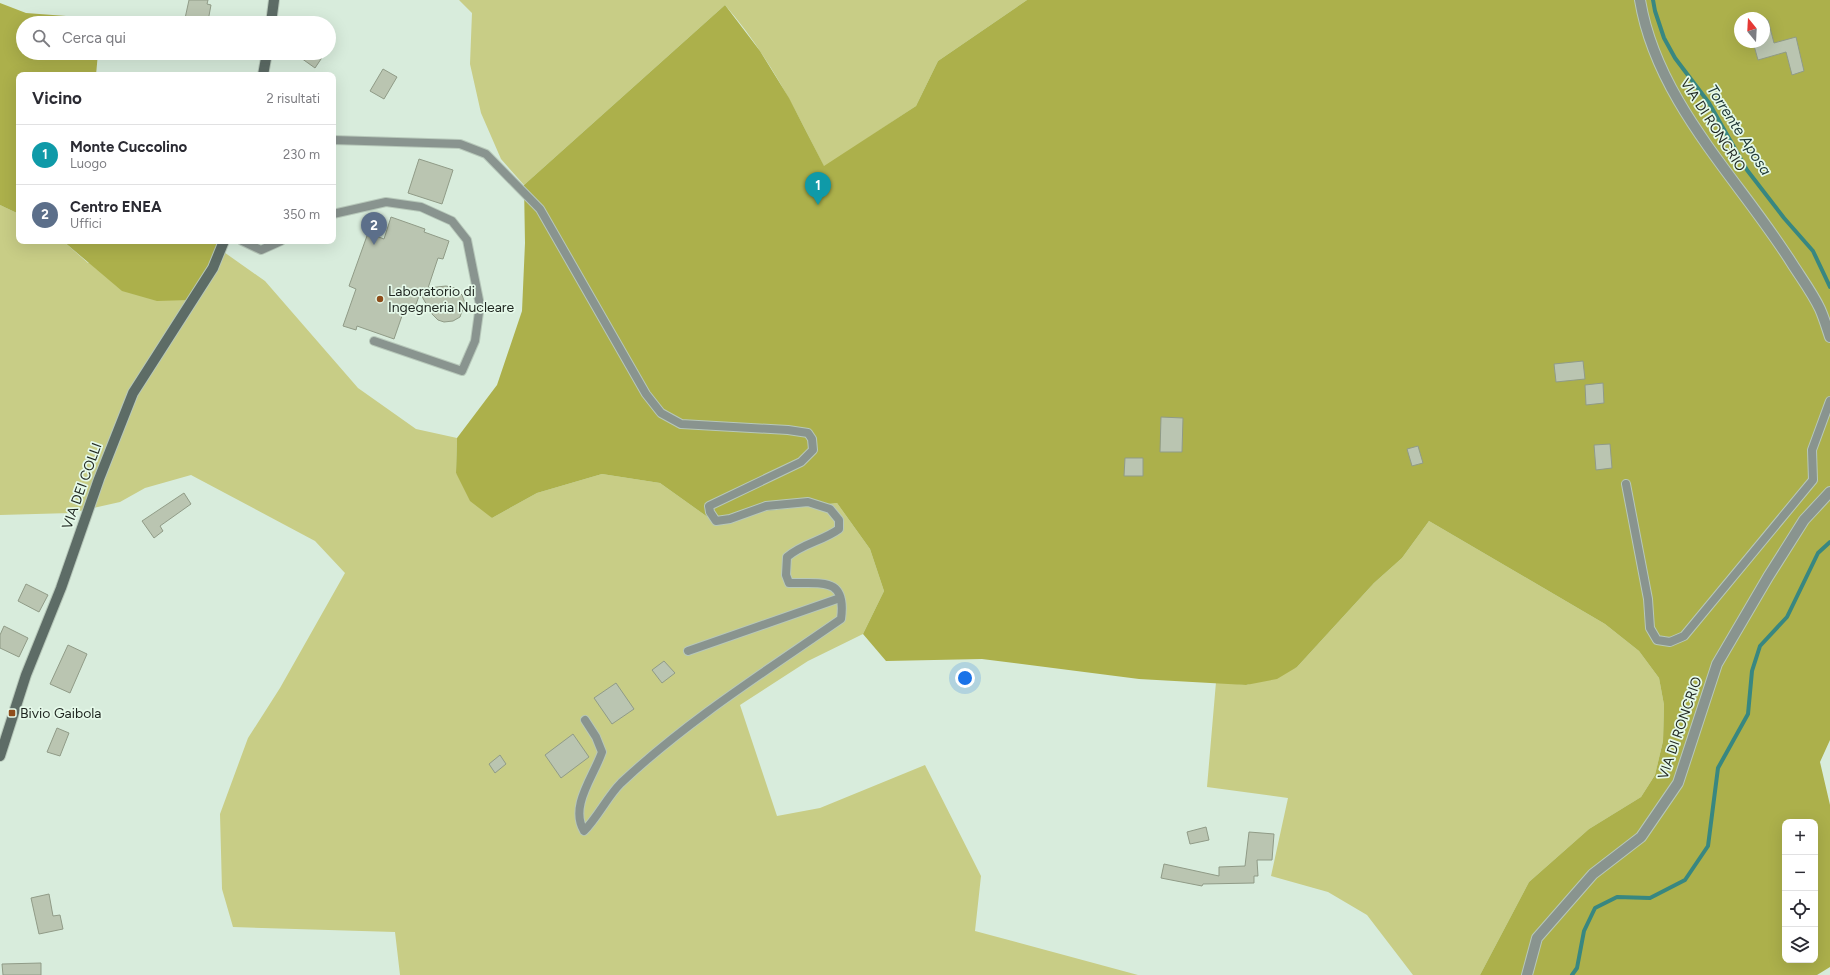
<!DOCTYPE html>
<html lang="it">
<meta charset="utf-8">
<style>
body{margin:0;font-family:Figtree,sans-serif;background:#f7f7f7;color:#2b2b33}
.controls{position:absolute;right:12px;bottom:12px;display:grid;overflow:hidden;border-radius:8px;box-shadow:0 4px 16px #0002}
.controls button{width:36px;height:36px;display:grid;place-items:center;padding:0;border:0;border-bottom:1px solid #e1e1e2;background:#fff;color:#2b2b33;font:20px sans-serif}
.compass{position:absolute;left:1734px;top:12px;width:36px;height:36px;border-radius:50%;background:#fff;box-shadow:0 4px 16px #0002;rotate:342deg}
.you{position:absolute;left:965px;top:678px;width:14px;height:14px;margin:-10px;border:3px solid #fff;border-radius:50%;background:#1a73e8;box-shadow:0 0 0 6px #1a73e833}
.badge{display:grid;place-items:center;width:26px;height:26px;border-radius:50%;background:#0f766e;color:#fff;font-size:13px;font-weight:700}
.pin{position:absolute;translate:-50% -33px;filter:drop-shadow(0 1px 2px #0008)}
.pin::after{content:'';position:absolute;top:21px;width:14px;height:12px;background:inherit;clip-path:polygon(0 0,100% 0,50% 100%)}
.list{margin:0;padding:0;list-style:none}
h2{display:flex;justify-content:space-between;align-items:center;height:52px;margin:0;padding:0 16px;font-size:17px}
h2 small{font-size:13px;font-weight:400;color:#7c7c81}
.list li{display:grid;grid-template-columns:26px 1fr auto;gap:12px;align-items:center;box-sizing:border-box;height:60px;padding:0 16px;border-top:1px solid #e1e1e2}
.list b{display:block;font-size:15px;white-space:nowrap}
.list p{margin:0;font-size:13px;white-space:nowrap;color:#7c7c81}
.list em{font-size:13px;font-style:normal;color:#7c7c81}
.icon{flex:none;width:22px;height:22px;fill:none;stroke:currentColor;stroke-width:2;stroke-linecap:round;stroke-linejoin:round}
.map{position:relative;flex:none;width:1830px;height:975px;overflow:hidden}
.search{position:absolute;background:#fff;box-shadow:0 4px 16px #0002;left:16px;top:16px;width:320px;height:44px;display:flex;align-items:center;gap:10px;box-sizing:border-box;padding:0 14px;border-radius:22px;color:#7c7c81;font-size:15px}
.panel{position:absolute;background:#fff;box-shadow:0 4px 16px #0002;left:16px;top:72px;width:320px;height:172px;border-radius:8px}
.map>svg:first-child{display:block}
</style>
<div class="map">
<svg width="1830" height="975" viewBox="0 0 1830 975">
<rect width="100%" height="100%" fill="#d8ecdc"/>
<g fill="#c8cd86">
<path d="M459 0H1027L938 61 916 106 824 167C796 110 767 53 725 5L524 185 501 159 481 113 470 64 472 13Z"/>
<path d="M0 205 19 214V241H63L88 263 221 250 265 281 358 388 416 429 457 438 456 473 492 518 537 493 602 474 660 483 709 518 837 503 870 549 884 591 863 634 808 661 740 705 777 816 820 808 925 765 981 876 975 931 1138 975H400L395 932 233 927 222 889 220 814 248 738 280 688 345 573 315 541 191 475 145 488 120 502 71 513 0 515Z"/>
<path d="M1429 521 1605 624 1639 651 1659 678 1664 705 1663 741 1655 775 1641 797 1589 829 1529 882 1480 975H1413L1367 915 1328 892 1271 876 1288 798 1207 787 1216 682 1247 685 1297 667 1374 583 1402 558Z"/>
</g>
<g fill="#acb04b" fill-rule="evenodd">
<path d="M1027 0H1830V740L1820 762 1830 805V967L1817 975H1480L1529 882 1589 829 1641 797 1655 775 1663 741 1664 705 1659 678 1639 651 1605 624 1429 521 1402 558 1374 583 1297 667 1277 679 1246 685 1139 679 982 659 886 661 863 634 884 591 870 549 837 503 709 518 660 483 602 474 537 493 492 518 470 501 456 473 457 438 497 385 522 311 525 243 524 185 725 5 760 51 789 98 824 166 916 106 938 61ZM1740 18H1764V42H1740ZM1785 822H1815V960H1785Z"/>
<path d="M0 3 26 13 106 19 105 23H23V53H98L96 75H19V214L0 205Z"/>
<path d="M63 241H216L221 250 189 300 157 301 122 291Z"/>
</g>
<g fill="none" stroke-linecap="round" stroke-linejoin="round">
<g stroke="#388781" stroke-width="4">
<path d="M1653 0 1655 11 1664 38 1675 58 1709 103 1747 170 1784 218 1813 251 1830 287"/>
<path d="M1572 975 1577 968 1584 931 1595 908 1617 897 1650 898 1685 880 1708 846 1718 768 1748 714 1752 671 1760 646 1787 617 1818 553 1830 542"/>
</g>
</g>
<g fill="#bac5b1" stroke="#909b87">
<path d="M189 0H208L207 4 211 5 208 21 200 19 199 23H184Z"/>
<path d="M1764 20H1768L1774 43 1796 37 1804 71 1792 75 1786 52 1758 60 1753 42H1764Z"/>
<path d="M294 53H325L315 68Z"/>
<path d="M383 69 397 77 384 99 370 91Z"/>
<path d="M419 159 453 170 442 204 408 193Z"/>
<path d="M391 217 425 229 424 232 449 241 443 259 438 258 428 288 446 286 455 288 462 295 465 303 460 317 453 321 444 322 438 320 432 314 420 293 413 313 404 310 394 339 357 326 356 330 343 326 356 289 349 286 368 233 384 239Z"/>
<path d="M1583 361 1585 379 1556 382 1554 364Z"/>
<path d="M1603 383 1604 403 1586 405 1585 385Z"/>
<path d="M1161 417 1183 418 1182 452H1160Z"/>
<path d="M1610 444 1612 468 1596 470 1594 445Z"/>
<path d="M1418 446 1423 463 1412 466 1407 449Z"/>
<path d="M1125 458H1143V476H1124Z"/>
<path d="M184 493 191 504 160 526 163 531 154 538 142 521Z"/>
<path d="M26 584 48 595 39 612 18 601Z"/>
<path d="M4 626 28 638 19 657 0 648V635Z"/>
<path d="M68 645 87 654 70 693 50 684Z"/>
<path d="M664 661 675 673 662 683 652 670Z"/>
<path d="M616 683 634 709 612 724 594 698Z"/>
<path d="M57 728 69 733 60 756 47 752Z"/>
<path d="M573 734 589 757 561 778 545 755Z"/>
<path d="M500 755 506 764 495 773 489 764Z"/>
<path d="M1206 827 1209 840 1190 844 1187 832Z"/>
<path d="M1249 832 1274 834 1272 860H1257L1258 876H1254V883L1203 884 1202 886 1161 878 1164 864 1219 876V867L1245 866Z"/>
<path d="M49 894 53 916 60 915 63 929 39 934 31 898Z"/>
<path d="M41 963V975H3L2 964Z"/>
</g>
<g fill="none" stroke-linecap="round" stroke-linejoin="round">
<g stroke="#b7c8ba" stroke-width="10">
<g id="lane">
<path d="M333 140 460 144 486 154 540 209 646 394 661 413 681 424 788 430 808 433 812 439 813 450 801 462 709 506 710 512 716 521 730 519 766 506 808 502 830 509 839 520V529C823 541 803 543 787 557L786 575 789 583C821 584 847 576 841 619 766 671 688 720 621 783 607 797 598 817 584 831 569 806 594 776 602 752L596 737 585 720"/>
<path d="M333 214 386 202 421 207 452 221 467 240 480 305 475 341 462 371 374 341"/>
<path d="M242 241 261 250 281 241"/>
<path d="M1626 484 1648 599 1650 628 1657 640 1670 642 1684 636 1813 480 1812 450 1830 401"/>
<path d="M688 651 840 598"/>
</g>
</g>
<g stroke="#b7c8ba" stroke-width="12">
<g id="street">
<path d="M1640 0C1657 103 1740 180 1793 265 1802 279 1813 294 1820 309 1824 318 1827 328 1830 337"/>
<path d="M1527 975 1537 938 1593 874 1641 837 1678 783 1717 664 1768 577 1804 520 1830 492"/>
</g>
</g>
<g stroke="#b7c8ba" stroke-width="12">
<g id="secondary">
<path d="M271 23 274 0"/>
<path d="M263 75 267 53"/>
<path d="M0 756 26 675 61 588 99 479 133 393 213 268 224 241"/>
</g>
</g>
<use href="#lane" stroke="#89948f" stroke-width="8"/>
<use href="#street" stroke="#89948f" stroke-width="10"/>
<use href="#secondary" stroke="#5d6c66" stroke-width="10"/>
</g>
<g fill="#8f4d1b" stroke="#e5f9e9" stroke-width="1.5">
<circle cx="380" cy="299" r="4"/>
<rect x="8" y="709" width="8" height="8" rx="2"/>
</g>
<g text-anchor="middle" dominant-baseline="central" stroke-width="3.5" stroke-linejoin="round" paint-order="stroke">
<g font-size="14" fill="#1f2620" stroke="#e5f9e9">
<text transform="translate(1713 125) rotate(57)">VIA DI RONCRIO</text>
<text transform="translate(82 486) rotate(-70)">VIA DEI COLLI</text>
<text transform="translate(1680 728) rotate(-71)">VIA DI RONCRIO</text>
</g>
<g font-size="14" fill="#1f2620" stroke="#e5f9e9" text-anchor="start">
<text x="388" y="291">Laboratorio di<tspan x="388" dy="16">Ingegneria Nucleare</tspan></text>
<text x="20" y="713">Bivio Gaibola</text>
</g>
<g font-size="15" font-style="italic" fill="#203937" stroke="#e5f9e9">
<text transform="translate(1739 130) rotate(57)">Torrente Aposa</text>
</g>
</g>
</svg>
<div class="controls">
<button>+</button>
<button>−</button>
<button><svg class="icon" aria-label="locate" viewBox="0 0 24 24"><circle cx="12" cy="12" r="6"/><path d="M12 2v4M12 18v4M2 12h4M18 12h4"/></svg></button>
<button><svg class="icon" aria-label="layers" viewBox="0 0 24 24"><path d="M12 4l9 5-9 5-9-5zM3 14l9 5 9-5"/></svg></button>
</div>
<svg class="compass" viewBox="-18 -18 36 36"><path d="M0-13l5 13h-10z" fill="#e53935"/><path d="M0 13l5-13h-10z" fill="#7c7c81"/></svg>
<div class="you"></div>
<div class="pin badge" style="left:818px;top:205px;background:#0f9aa8">1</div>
<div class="pin badge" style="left:374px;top:245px;background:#5c6f8a">2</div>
<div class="search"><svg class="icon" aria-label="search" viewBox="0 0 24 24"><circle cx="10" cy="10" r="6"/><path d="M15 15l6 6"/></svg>Cerca qui</div>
<section class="panel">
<h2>Vicino<small>2 risultati</small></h2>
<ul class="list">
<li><span class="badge" style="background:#0f9aa8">1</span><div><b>Monte Cuccolino</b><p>Luogo</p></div><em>230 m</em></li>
<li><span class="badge" style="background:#5c6f8a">2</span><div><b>Centro ENEA</b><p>Uffici</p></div><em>350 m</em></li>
</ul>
</section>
</div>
